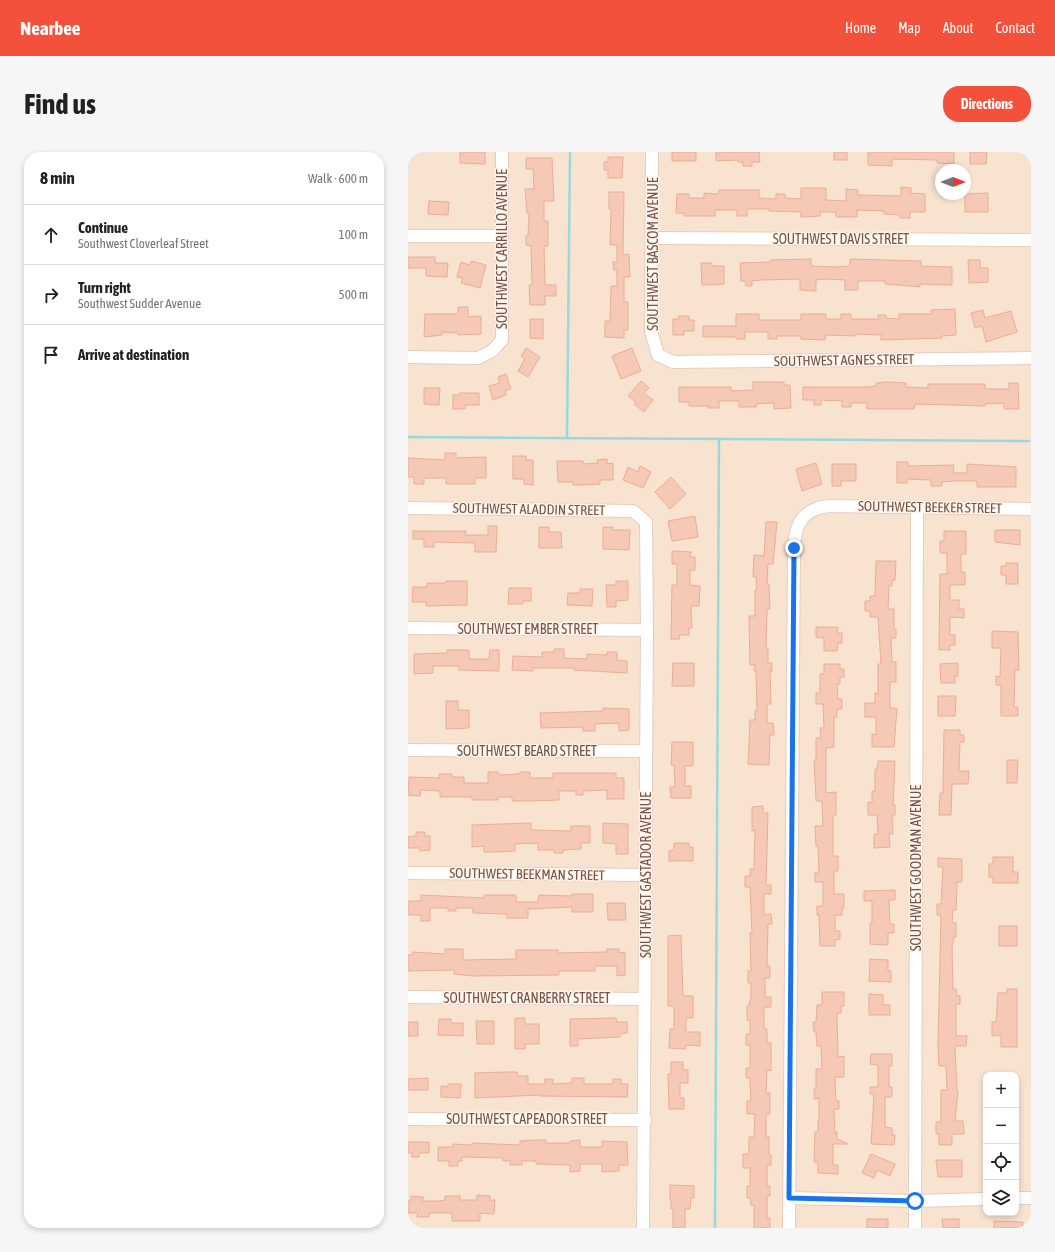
<!DOCTYPE html>
<meta charset="utf-8">
<style>
body{margin:0;font-family:"Asap Condensed",sans-serif;background:#f6f6f6;color:#202124}
.controls{position:absolute;right:12px;bottom:12px;display:grid;overflow:hidden;border-radius:8px;box-shadow:0 2px 6px #0003}
.controls button{width:36px;height:36px;display:grid;place-items:center;padding:0;border:0;border-bottom:1px solid #e0e0e0;background:#fff;color:#202124;font:20px sans-serif}
.compass{position:absolute;left:527px;top:12px;width:36px;height:36px;border-radius:50%;background:#fff;box-shadow:0 2px 6px #0003;rotate:90deg}
.stop{position:absolute;width:12px;height:12px;margin:-9px;border:3px solid #1a73e8;border-radius:50%;background:#fff}
.stop.end{background:#1a73e8;border-color:#fff;box-shadow:0 1px 4px #0008}
.list{margin:0;padding:0;list-style:none}
h2{display:flex;justify-content:space-between;align-items:center;height:52px;margin:0;padding:0 16px;font-size:17px}
h2 small{font-size:13px;font-weight:400;color:#757577}
.list li{display:grid;grid-template-columns:26px 1fr auto;gap:12px;align-items:center;box-sizing:border-box;height:60px;padding:0 16px;border-top:1px solid #e0e0e0}
.list b{display:block;font-size:15px;white-space:nowrap}
.list p{margin:0;font-size:13px;white-space:nowrap;color:#757577}
.list em{font-size:13px;font-style:normal;color:#757577}
.icon{flex:none;width:22px;height:22px;fill:none;stroke:currentColor;stroke-width:2;stroke-linecap:round;stroke-linejoin:round}
.map{position:relative;flex:none;width:623px;height:1076px;overflow:hidden;border-radius:16px}
header{display:flex;align-items:center;gap:24px;box-sizing:border-box;height:56px;padding:0 20px;background:#f3513b;color:#fff}
header strong{font-size:19px}
nav{display:flex;gap:22px;margin-inline-start:auto;font-size:14px}
.intro{display:flex;align-items:center;justify-content:space-between;box-sizing:border-box;height:96px;padding:0 24px}
h1{margin:0;font-size:28px}
.button{padding:10px 18px;border-radius:16px;background:#f3513b;color:#fff;font-size:14px;font-weight:700}
main{display:flex;gap:24px;padding:0 24px}
aside{flex:1;background:#fff;border-radius:16px;box-shadow:0 2px 6px #0003}
.map>svg:first-child{display:block}
</style>
<header>
<strong>Nearbee</strong>
<nav><a>Home</a><a>Map</a><a>About</a><a>Contact</a></nav>
</header>
<div class="intro"><h1>Find us</h1><a class="button">Directions</a></div>
<main>
<aside>
<h2>8 min<small>Walk · 600 m</small></h2>
<ul class="list">
<li><svg class="icon" aria-label="ahead" viewBox="0 0 24 24"><path d="M12 20V5M6 11l6-6 6 6"/></svg><div><b>Continue</b><p>Southwest Cloverleaf Street</p></div><em>100 m</em></li>
<li><svg class="icon" aria-label="right" viewBox="0 0 24 24"><path d="M7 20v-9h11M14 6l5 5-5 5"/></svg><div><b>Turn right</b><p>Southwest Sudder Avenue</p></div><em>500 m</em></li>
<li><svg class="icon" aria-label="arrive" viewBox="0 0 24 24"><path d="M6 21V4h12l-3 4 3 4H6"/></svg><div><b>Arrive at destination</b></div></li>
</ul>
</aside>
<div class="map">
<svg width="623" height="1076" viewBox="0 0 623 1076">
<rect width="100%" height="100%" fill="#fef0e1"/>
<path fill="#f8e3d1" fill-rule="evenodd" d="M0 0H623V1076H0ZM533 18H557V42H533ZM578 923H608V1061H578Z"/>
<g fill="none" stroke-linecap="round" stroke-linejoin="round">
<g stroke="#99d8dc" stroke-width="2.5">
<path d="M0 285 621 289"/>
<path d="M159 286 162 0"/>
<path d="M307 1076 311 287"/>
</g>
</g>
<g fill="#f6c9b6" stroke="#eaad95">
<path d="M52 0H77V12L52 11Z"/>
<rect x="264" y="0" width="24" height="9"/>
<path d="M308 0H351L352 10H344V14H335V10H330V8L308 9Z"/>
<rect x="426" y="0" width="13" height="8"/>
<path d="M460 0H546V12L529 11V8L484 7V14L460 13Z"/>
<path d="M562 0H579L578 12H562Z"/>
<path d="M200 5H215L214 26H200V18H196V10H200Z"/>
<path d="M118 6H144L146 49H136V69H140V94H136L137 133H148V144H137V153H122L121 133H124L123 94 118 93V84H120L121 61H119L117 37H126L125 17H118Z"/>
<path d="M493 35 503 36V41L517 42V60H502V66H492V63L476 62V59L449 58V65H428V60H412V64L393 65V60L361 59V57H339V64H329V58H307V64H276V61H268L269 42H281V46H296V41L310 42 311 38H351V46L368 47V42H377V46L393 47V36H418V48L438 49V37L450 38V43L493 44Z"/>
<path d="M201 40H216L215 103 221 102 222 125H216V150H220V178H216V186L197 185V169H202L203 134H209V118H206L205 110H209V93H202L203 57H201Z"/>
<path d="M580 41V60H557V42Z"/>
<path d="M21 49 41 50 40 63 20 62Z"/>
<path d="M0 105H27V111H40L39 125 18 124V116H0Z"/>
<path d="M403 107V114L428 115 442 114V107L513 109V114L544 115V133L512 132V135L502 134 477 132V129H450V138H437V128L418 127 408 128V139L392 138V127L353 128 344 129V134H338L337 129H333L332 111 363 110V108Z"/>
<path d="M560 108H572V116H580V130L561 131Z"/>
<path d="M63 109 78 113 72 136 53 131 55 126 49 125 53 110 62 113Z"/>
<path d="M293 111H304V114H316V132L294 133Z"/>
<path d="M50 155H60V165L73 164V182L50 183V181L34 180V183L16 185 17 162H50Z"/>
<path d="M547 157 548 183 534 184V186L473 188V183L448 182V184L418 183 417 188 393 187V184H369V187H360V180H337V187H328V185H295V174H328V162H351V168H393V162H418V167H433V162H443V167H470V163H478V166L491 167V162H523V158Z"/>
<path d="M575 158 577 166 603 159 609 180 578 190 574 174 567 176 563 161Z"/>
<path d="M271 164H281V168H286V179H276V183H265V167H271Z"/>
<path d="M122 167H135V187L122 186Z"/>
<path d="M118 196 132 205 120 225 110 219 117 207 113 204Z"/>
<path d="M224 196 233 219 213 227 204 204Z"/>
<path d="M98 222 103 237 97 239 98 243 85 248 81 234 92 231 90 225Z"/>
<path d="M233 229 241 236 236 241 245 248 236 260 226 252 228 250 220 244Z"/>
<path d="M345 230H376V233H382L383 256 366 257V251L348 252V255H331V249H311V256H300V254H281V250H271V235H323V239L345 238Z"/>
<path d="M479 230 498 231V235L520 236V232H577V237H601V231H610L611 257H596V251L577 252V254L507 252 506 257H459V251H443V255H434V249L413 248V253H406V248H395V235H459L468 234V231Z"/>
<path d="M16 236H32L31 253 16 252Z"/>
<path d="M52 241H71V253H57V257H45V243H52Z"/>
<path d="M37 301H48V306L78 305V326H67V332H38V326H16V332H6V325H0V306L37 308Z"/>
<path d="M105 304H118V308H125V333L116 332V327H105Z"/>
<path d="M199 307V312L205 311V328H192V332L175 333H165V330H150L149 309H175V312L190 311 189 308Z"/>
<path d="M489 310H500V314L546 313 545 321H559V312L608 315V335H569V329H545L534 330V334H523V328L499 327V331H489Z"/>
<path d="M408 311 414 332 394 339 388 317Z"/>
<path d="M424 312H448V329H433V334H424Z"/>
<path d="M232 314 243 320 235 336 215 328 220 315 230 320Z"/>
<path d="M263 325 278 342 262 357 247 340Z"/>
<path d="M287 364 290 385 264 389 260 369Z"/>
<path d="M358 370H369L365 412H360L359 432H361L362 457H359L358 496H360V511H364V520L362 519 363 552H359V571H365L366 583H362L361 613 340 612 342 568H347V559H349L348 519H346L347 513H342L341 464H347V438H349L348 425H345L346 403 356 404Z"/>
<path d="M80 374H89L88 400H67V391L26 390V395H16V387H5V379H58L57 383H80Z"/>
<path d="M131 375H141V380H153L154 396H131Z"/>
<path d="M195 375H205V378H222L221 398 195 397Z"/>
<path d="M587 378H612V393L587 390Z"/>
<path d="M536 379H558V402H553V420H557V433H542V448H551V457H556V466L542 465V483H547V493H542V498H531L532 422H539V401H532V389H536Z"/>
<path d="M264 399 283 400 282 405H287V418H282V433L292 434 291 454H283L284 476H281V483H271L272 487H263L264 433H269V412H264Z"/>
<path d="M468 409H488L487 428H484V434H481L480 457H486V477H488V486H483L484 510H488V530H482V556H489L486 595H464V582L468 583V565H457V551H467V541L470 542V512H473L470 465H462V459H457V449H462V444H467Z"/>
<path d="M598 411H610V432H598V423H593V414H598Z"/>
<path d="M38 429H59V453L18 454V450H4L5 435H19V431H38Z"/>
<path d="M208 429H220V448L208 449V455H199L198 433H208Z"/>
<path d="M101 436H123V449H115V452H100Z"/>
<path d="M172 437H185L184 454 159 453 160 441H172Z"/>
<path d="M408 475H430L429 481H434V491H430L429 499H416V486L408 485Z"/>
<path d="M584 479 610 480 611 518H607L606 555H610V564H593V533H588V524L592 525 593 496H584Z"/>
<path d="M146 497H156V506L179 507V502L199 503V500H209V508L219 509V521L166 518V516H125V519L104 518 105 504 134 505V500H146Z"/>
<path d="M39 498H61V507H81L82 498H91V519L51 518V514H25V521L6 522V502L39 501Z"/>
<path d="M265 511H286V534H264Z"/>
<path d="M550 511V524H547V531H533L532 512Z"/>
<path d="M416 512H432V517H436V525H432V532H429L430 547H434V557H429V565H426V595L418 596V641L428 640V663L425 664V704H430V719H426V742H436V756H434V763H427V779H432V787L427 788V794H412L411 763H409V754H415V730H407V721H411L410 694H408L407 674H415L414 649H408L406 608H408V586H413L412 576H416L415 552H408V541H412V522H416Z"/>
<path d="M530 544H548L547 564H530Z"/>
<path d="M38 549H50V558H61V576L38 577Z"/>
<path d="M195 556 221 557V578L211 579V571L187 572V579H175V575L133 576 132 561 195 559Z"/>
<path d="M536 578H552V583H556V590H552L551 619H561L560 632H544L543 663H531L532 641H535Z"/>
<path d="M264 590H285V614H277V634H283V646H263L262 635H267L266 613H263Z"/>
<path d="M599 608H610L609 631H599Z"/>
<path d="M470 609H487L485 653H487V663H484L485 682H481L482 695 466 696V682H470L469 663H460V650L464 651V639H467V617H469Z"/>
<path d="M80 620H90V623L112 622V620H122V626H145V621H208V626H216V647H199V638L175 639V643H168V639H151V648L123 649H104V645H90V648H64V645H32V639L13 638 12 644 0 643 1 625 32 626 31 622H44V625H56V631H80Z"/>
<path d="M355 654V661H360L358 733H363V742H356V763L363 762 364 772H360L359 814H362V826H357V845H363V855H356V877H359V891H363V919L359 918 358 941H362V962H358V985H361V1003H363V1013H359V1034H362V1044H359V1066H362V1076H346V1053H343L342 1046H339V1034H342V1016H335V1002H341V985H346L347 962H339V949H343L342 931V926H338V916H342V893H338V882H342V868H339V854H341L343 844V831H340V819H343L342 781H344L342 735H337V724H342V717H346L347 678 344 679V655Z"/>
<path d="M123 671V678L163 679V674H182V691H173V697L155 698V701H146V698H130V691L107 692V699L89 700H76V694L64 695V673Z"/>
<path d="M195 671 220 672V702H208V692L195 691Z"/>
<path d="M8 680H17V684H22V698L12 699V696H0V685L8 684Z"/>
<path d="M266 691H281V695H285V709H261V699L266 698Z"/>
<path d="M585 705H605V720H610V731H585V725H581V712H585Z"/>
<path d="M530 706 554 707V730H549L548 758H545L544 771H548V785H546L544 795 545 837H548L549 844H552V852H548V884H559L558 894H547L549 939H550L547 969H555L556 982H544V993H531V982H528V970H533V938H539L538 914H531L530 894 533 763H529V752H533L535 715H530Z"/>
<path d="M487 738V748H481L482 772H486V781H480V793L462 792V771H464V749H456V739Z"/>
<path d="M164 742H185V760H164V755L120 757V766H99V762L65 761V756H48V759H40V756H22V769H13V763H0V749H13V743L76 746V743H108V750H130L131 743 164 744Z"/>
<path d="M199 751H217L218 768H200Z"/>
<rect x="591" y="774" width="18" height="20"/>
<path d="M273 783 275 844H285V866H278V880H292V894L278 893V897L261 896 262 877H266V854H260V784Z"/>
<path d="M37 797H55V808L108 807V798H150V801L199 800V797H211V801L217 800V823L209 824V814H187V819H151V823L65 824 46 822V818L0 819V803H5V800L37 802Z"/>
<path d="M462 807 480 808V819H483V830L461 829Z"/>
<path d="M599 837H609V895H593V883L584 884V870H588L590 841H599Z"/>
<path d="M414 840H436V854H433V861H429L430 905 436 904V925H427L428 949H431V957H426L427 981 429 980V987L440 992H425V1013H430V1022L410 1021V1010H406L407 980 410 979V968H411V946L406 947V937H408V917H414L413 894H409L408 880H406L405 870H408L409 853H414Z"/>
<path d="M461 842 475 843V853H482V863H461Z"/>
<path d="M107 866H117V872H131V892H117V897H107Z"/>
<path d="M208 866 209 870H219V881L212 882V885L170 887V894H162V867Z"/>
<path d="M31 867H43V871H55V884L30 883Z"/>
<path d="M68 869H86V892H69Z"/>
<rect x="0" y="870" width="10" height="14"/>
<path d="M463 902H484V914H481V935H484V945H477V975L484 976V983H487L486 993 463 992 466 942H462V935H470V913L462 912Z"/>
<path d="M263 910H275V918H280V931H272V946H276V957H261L260 922H263Z"/>
<path d="M95 920H109V924H120V932H137V927H145V932L164 931V926H176V932H205V927H213V932H220L219 945 131 944V943L67 946V921Z"/>
<path d="M20 926V938H0V927Z"/>
<path d="M40 932H53L52 946 33 945V934L40 935Z"/>
<path d="M128 988H138V991H162V989L172 988V995H194V989L219 990 220 1013H211V1019L194 1020V1012H172V1019L162 1020V1013L128 1012V1009H114V1013H102V1009H95V1006L54 1005V1009H50V1014H41V1009H30V995H44L45 992 64 993V991L112 993V989Z"/>
<path d="M0 990H21V1001H11V1005H4V1001H0Z"/>
<path d="M463 1002 487 1012 482 1024 469 1018 466 1026 454 1021Z"/>
<path d="M528 1008H554V1025H530Z"/>
<path d="M262 1033 286 1034V1046H283L282 1057H277V1076H265V1057H263V1048H262Z"/>
<path d="M69 1043 82 1044V1048H87L86 1062 72 1061V1069H44V1061H21V1065H9L10 1061H0V1049H3V1044L15 1045V1049H31L37 1048V1044H52V1048H69Z"/>
<rect x="459" y="1067" width="21" height="9"/>
<path d="M534 1067H551V1076H535Z"/>
<path d="M586 1069 615 1070 614 1076H586Z"/>
</g>
<g fill="none" stroke-linecap="round" stroke-linejoin="round">
<g stroke="#e5cdbf" stroke-width="14">
<g id="minor">
<path d="M244 0 243 179 250 203 265 210 623 206"/>
<path d="M0 84H94"/>
<path d="M244 86 623 88"/>
<path d="M0 205 70 206 84 199 94 188V0"/>
<path d="M0 356 225 359 238 370 239 478 235 1076"/>
<path d="M0 476 239 478"/>
<path d="M0 598 238 599"/>
<path d="M0 721 238 723"/>
<path d="M0 845 237 847"/>
<path d="M0 967 237 968"/>
<path d="M381 1046 507 1049 578 1047"/>
<path d="M608 1046H623"/>
<path d="M381 1076 386 396C387 371 395 357 421 354L623 357"/>
<path d="M507 1076 509 356"/>
</g>
</g>
<use href="#minor" stroke="#fff" stroke-width="12"/>
</g>
<g fill="none" stroke-linecap="round" stroke-linejoin="round">
<path stroke="#1a73e8" stroke-width="5" d="M386 396 381 1046 507 1049"/>
</g>
<g text-anchor="middle" dominant-baseline="central" stroke-width="3" stroke-linejoin="round" paint-order="stroke">
<g font-size="14" fill="#775246" stroke="#fff4e9">
<text x="433" y="87">SOUTHWEST DAVIS STREET</text>
<text transform="translate(94 97) rotate(-90)">SOUTHWEST CARRILLO AVENUE</text>
<text transform="translate(245 102) rotate(-90)">SOUTHWEST BASCOM AVENUE</text>
<text transform="translate(436 208) rotate(-1)">SOUTHWEST AGNES STREET</text>
<text transform="translate(522 355) rotate(1)">SOUTHWEST BEEKER STREET</text>
<text transform="translate(121 357) rotate(1)">SOUTHWEST ALADDIN STREET</text>
<text x="120" y="477">SOUTHWEST EMBER STREET</text>
<text x="119" y="599">SOUTHWEST BEARD STREET</text>
<text transform="translate(508 716) rotate(-90)">SOUTHWEST GOODMAN AVENUE</text>
<text transform="translate(119 722) rotate(1)">SOUTHWEST BEEKMAN STREET</text>
<text transform="translate(238 723) rotate(-90)">SOUTHWEST GASTADOR AVENUE</text>
<text x="119" y="846">SOUTHWEST CRANBERRY STREET</text>
<text x="119" y="967">SOUTHWEST CAPEADOR STREET</text>
</g>
</g>
</svg>
<div class="controls">
<button>+</button>
<button>−</button>
<button><svg class="icon" aria-label="locate" viewBox="0 0 24 24"><circle cx="12" cy="12" r="6"/><path d="M12 2v4M12 18v4M2 12h4M18 12h4"/></svg></button>
<button><svg class="icon" aria-label="layers" viewBox="0 0 24 24"><path d="M12 4l9 5-9 5-9-5zM3 14l9 5 9-5"/></svg></button>
</div>
<svg class="compass" viewBox="-18 -18 36 36"><path d="M0-13l5 13h-10z" fill="#e53935"/><path d="M0 13l5-13h-10z" fill="#757577"/></svg>
<div class="stop" style="left:507px;top:1049px"></div>
<div class="stop end" style="left:386px;top:396px"></div>
</div>
</main>
